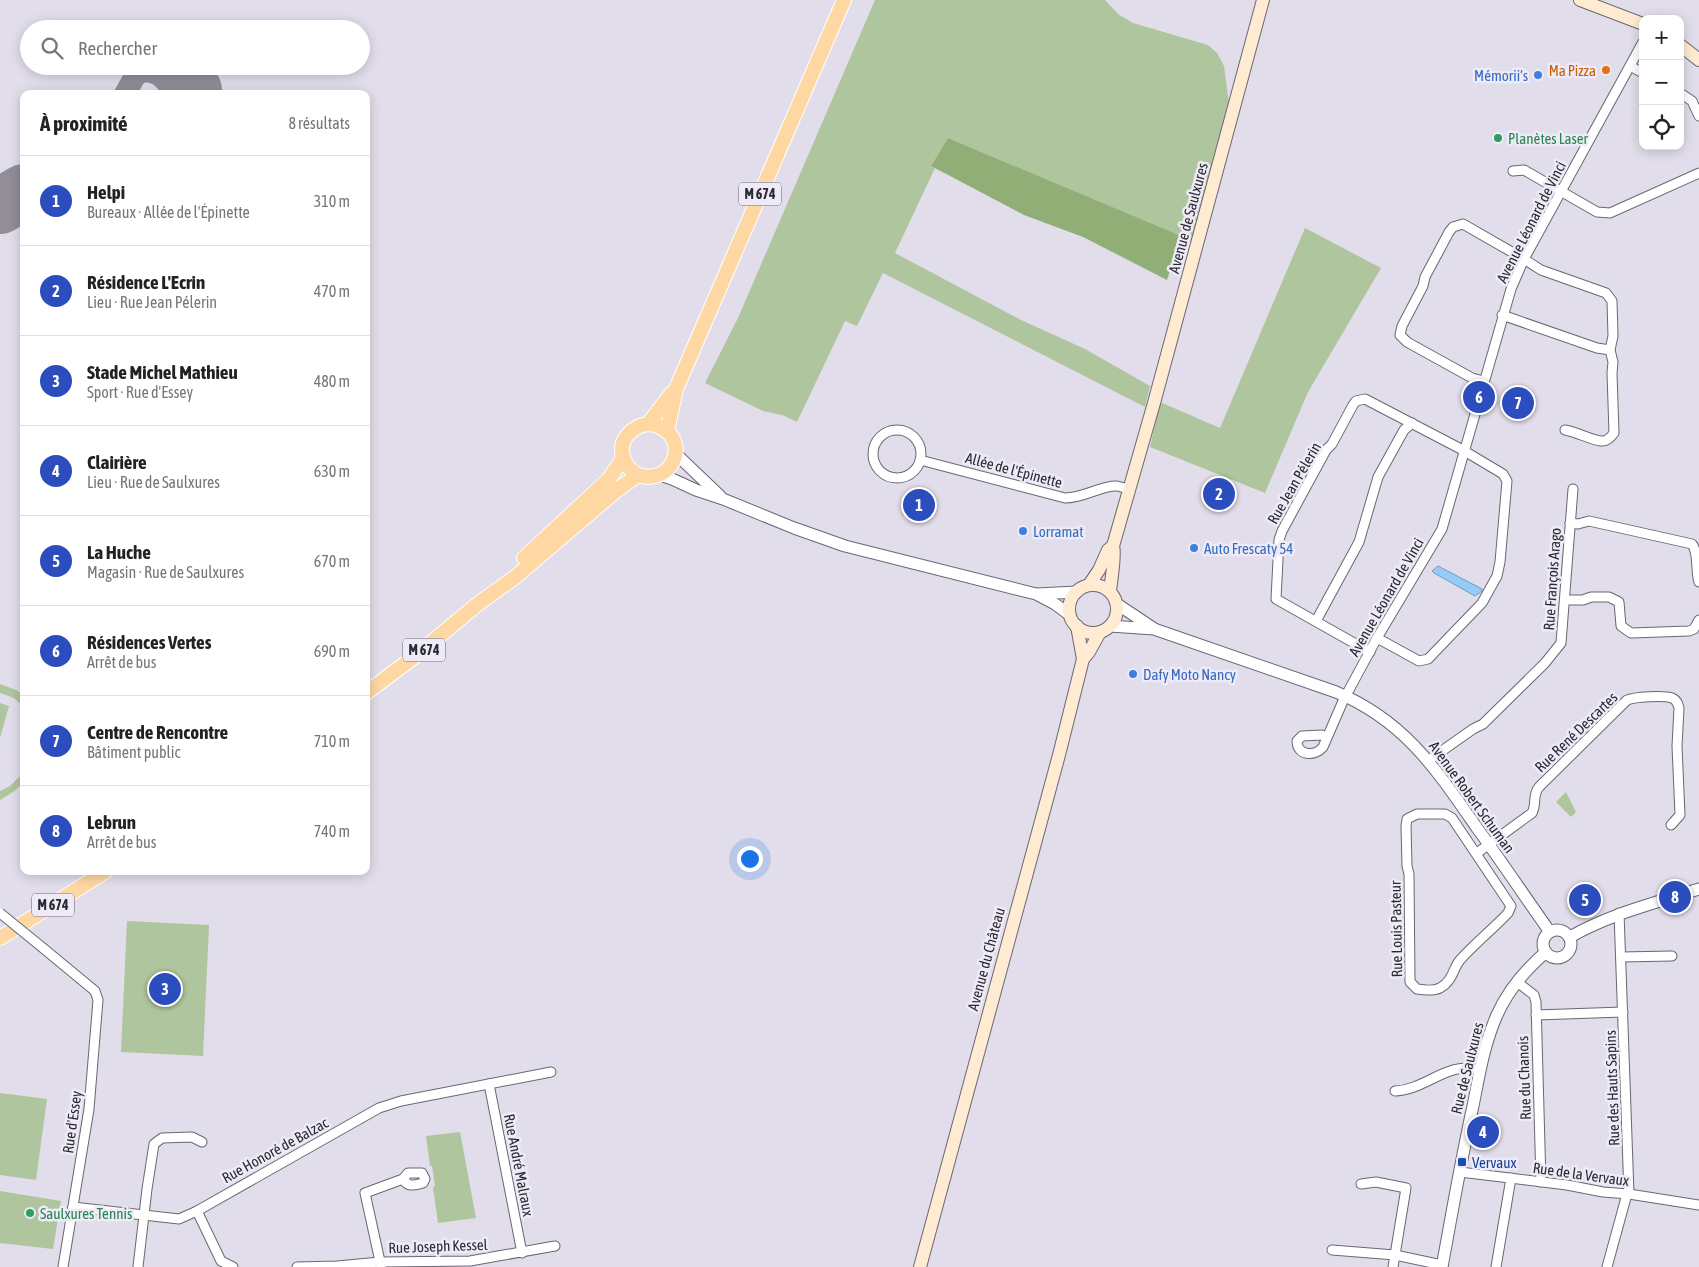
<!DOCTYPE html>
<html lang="fr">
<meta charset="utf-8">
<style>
body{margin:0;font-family:"Asap Condensed",sans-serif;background:#f6f6f6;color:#222}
.controls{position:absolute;right:15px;top:15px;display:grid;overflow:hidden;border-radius:10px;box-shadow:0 2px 12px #0003}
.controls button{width:45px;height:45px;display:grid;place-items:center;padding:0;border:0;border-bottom:1px solid #e0e0e0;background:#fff;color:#222;font:25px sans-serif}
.you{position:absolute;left:749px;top:858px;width:18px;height:18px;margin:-12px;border:4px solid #fff;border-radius:50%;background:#1a73e8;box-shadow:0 0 0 8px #1a73e833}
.badge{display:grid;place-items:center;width:32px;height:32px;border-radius:50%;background:#2b4dbd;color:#fff;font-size:16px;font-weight:700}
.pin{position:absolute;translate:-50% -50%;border:2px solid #fff;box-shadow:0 1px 5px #0006}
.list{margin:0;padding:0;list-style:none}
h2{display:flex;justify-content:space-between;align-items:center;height:65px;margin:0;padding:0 20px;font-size:21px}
h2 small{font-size:16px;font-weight:400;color:#767676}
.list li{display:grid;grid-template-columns:32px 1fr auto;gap:15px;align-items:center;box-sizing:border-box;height:90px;padding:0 20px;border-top:1px solid #e0e0e0}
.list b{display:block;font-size:19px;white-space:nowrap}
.list p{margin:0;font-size:16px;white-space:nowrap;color:#767676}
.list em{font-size:16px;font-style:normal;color:#767676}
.icon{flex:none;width:28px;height:28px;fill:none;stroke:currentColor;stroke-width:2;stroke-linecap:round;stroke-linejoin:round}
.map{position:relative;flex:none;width:1699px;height:1267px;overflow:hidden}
.search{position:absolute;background:#fff;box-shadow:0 2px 12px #0003;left:20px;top:20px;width:350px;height:55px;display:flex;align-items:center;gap:12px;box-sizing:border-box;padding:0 18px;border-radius:28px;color:#767676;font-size:19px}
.panel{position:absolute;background:#fff;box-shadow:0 2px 12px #0003;left:20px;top:90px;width:350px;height:785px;border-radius:10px}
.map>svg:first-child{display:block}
</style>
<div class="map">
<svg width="1699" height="1267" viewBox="0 0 1699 1267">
<rect width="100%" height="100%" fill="#e2ddea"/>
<g fill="#afc59d">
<path d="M875 0H1105L1118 14 1133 23 1208 45 1217 53 1224 66 1229 104 1192 241 948 138 931 166 935 168 895 253 1021 320 1085 349 1150 386 1145 407 883 273 857 326 845 321 797 422 782 415 763 411 705 383 738 318Z"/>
<path d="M1305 228 1381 268 1308 392 1265 493 1150 447 1160 402 1220 428Z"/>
<path d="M0 684 16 690 24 695V707L14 698 0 693Z"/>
<path d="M0 703 9 706 0 738Z"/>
<path d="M24 772V782L13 792 0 800V791L10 786Z"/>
<path d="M1566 792 1576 812 1571 817 1556 802Z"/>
<path d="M127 921 209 925 203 1056 121 1052Z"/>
<path d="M0 1093 47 1099 36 1180 0 1175Z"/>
<path d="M460 1132 476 1218 438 1223 433 1187 435 1186 432 1166H430L426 1136Z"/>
<path d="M0 1191 61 1201 53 1249 0 1243Z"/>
</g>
<path fill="#90ae76" d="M948 138 1181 236 1167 280 1083 237 1024 215 931 166Z"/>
<path fill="#95cbf8" stroke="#759bbc" d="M1438 566 1482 589V591L1475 596 1434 573 1432 571Z"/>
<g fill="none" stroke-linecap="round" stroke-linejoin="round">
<path stroke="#918e98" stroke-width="22" d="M125 94 135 76 143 71C158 71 168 79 172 94"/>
<g stroke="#918e98" stroke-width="56">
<path d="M188 94 194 90"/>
<path d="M0 206 24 192"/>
</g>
<g stroke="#6a6672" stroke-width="11">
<g id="minor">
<path d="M1630 66 1643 73"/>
<path d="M1680 93 1692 101 1699 116"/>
<path d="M1513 171 1524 170 1597 212 1610 213 1699 173"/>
<path d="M1502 315 1597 348 1610 350"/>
<path d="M1484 381 1472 378 1407 342 1400 335 1402 326 1423 286 1425 277 1449 232 1453 227 1463 224 1524 259 1541 270 1606 293 1612 301 1613 336 1610 350 1613 362 1612 373 1614 433C1611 437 1607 442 1601 441 1591 440 1577 432 1565 430"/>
<circle cx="897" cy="454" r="24"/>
<path d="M920 460 1065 498C1084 498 1102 485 1117 486 1121 487 1125 488 1129 489"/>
<path d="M1570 523 1578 524 1589 521 1692 544C1699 553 1695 570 1699 582"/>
<path d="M1565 600H1583L1591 597H1609L1619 602 1621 626 1631 633 1689 631 1694 629 1699 620"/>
<path d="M1316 621 1359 542 1378 477 1404 430 1412 423"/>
<path d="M1370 652 1276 599 1279 540 1282 531 1326 450 1332 444 1353 405 1356 401 1365 399 1461 449 1498 471 1503 474 1507 481 1500 562 1497 576 1482 603 1431 656 1428 659 1419 661 1377 638"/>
<path d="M1326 738 1322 735 1302 736 1297 741C1297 756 1315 757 1323 747L1343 701 1377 638 1442 529 1511 289 1524 259 1643 42"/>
<path d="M1429 760 1473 729 1483 724 1545 663 1561 643 1573 489"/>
<path d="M1417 814H1445L1452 818 1511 906 1508 913C1493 929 1475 943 1460 960 1453 968 1453 981 1440 988 1434 991 1423 990 1417 989L1410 982 1409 874 1407 866 1406 826 1407 819Z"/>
<path d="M1477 853 1532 813C1537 804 1532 795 1539 787L1627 700C1634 697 1664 695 1672 698 1677 700 1678 704 1679 708L1677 746 1680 815 1671 825"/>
<path d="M1619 913 1629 1194"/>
<path d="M43 948 95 991 98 1000 89 1109 63 1267"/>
<path d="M1621 957 1672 956"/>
<path d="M1517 982 1534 995 1536 1002 1541 1182"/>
<path d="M1536 1015 1623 1012"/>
<path d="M489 1084 522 1253"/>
<path d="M1395 1091C1426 1090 1448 1060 1480 1070"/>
<path d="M1460 1172 1567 1185 1603 1192 1629 1194 1699 1205"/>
<path d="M1361 1184 1376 1182 1406 1188 1395 1255 1442 1265"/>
<path d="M73 1207 179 1219 197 1211 379 1108 401 1101 551 1072"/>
<path d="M197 1211 221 1261 233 1267"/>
<path d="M1332 1250 1395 1255 1393 1267"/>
<path d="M381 1266 365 1193 403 1179 408 1173H422L425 1179 423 1183C415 1185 408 1188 403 1179"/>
<path d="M138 1267 147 1189 154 1144 162 1138 192 1137 202 1142"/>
<path d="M297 1267 337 1266 380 1262 470 1261 555 1246"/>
<path d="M1496 1267 1511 1178"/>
<path d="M1607 1267 1627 1194"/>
</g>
</g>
<g stroke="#6a6672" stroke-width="13">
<g id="tertiary">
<path d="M676 454 720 496"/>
<path d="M660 475 672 479 696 490 723 499 794 528 845 546 1036 594 1055 604 1070 615"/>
<path d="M1037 594 1077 592"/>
<path d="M1117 604 1153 628"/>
<path d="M1110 626 1154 629 1336 692C1405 721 1436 769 1477 828 1502 862 1525 897 1550 932"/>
<circle cx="1557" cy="944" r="14"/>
<path d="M1570 937C1610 914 1655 903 1699 889"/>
<path d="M1442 1267C1452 1213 1461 1160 1473 1106 1479 1076 1484 1044 1497 1015 1508 990 1525 970 1546 952"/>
</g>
</g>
<g stroke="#6a6672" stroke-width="14">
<g id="secondary">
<path d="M1580 0 1643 24"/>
<path d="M1680 45 1699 60"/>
<path d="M1089 585 1099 570 1108 550 1113 546"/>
<circle cx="1093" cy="609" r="24"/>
<path d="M1110 591C1111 580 1116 554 1113 546L1154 403 1263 0"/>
<path d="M1077 626 1083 659"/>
<path d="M920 1267 1059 755 1083 659 1089 652 1100 632"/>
</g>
</g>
<g stroke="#fff" stroke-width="16">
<g id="primary">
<path d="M648 424 672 393"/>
<path d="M667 431 676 389 844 0"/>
<path d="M524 558 609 479 623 458"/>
<path d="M366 693 414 657 479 603 514 578 617 490 638 475C674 486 691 439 658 426 651 423 642 424 636 428 615 440 619 464 638 475"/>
<path d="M0 938 106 871"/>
</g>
</g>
<use href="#minor" stroke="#fff" stroke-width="9"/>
<use href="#tertiary" stroke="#fff" stroke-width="11"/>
<use href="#secondary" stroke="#ffebd1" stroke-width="12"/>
<use href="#primary" stroke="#fed7a3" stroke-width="14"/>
<g stroke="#6a6672" stroke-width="11" stroke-linecap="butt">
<path id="minor-bridge" d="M0 913 43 948"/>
</g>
<use href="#minor-bridge" stroke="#fff" stroke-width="9"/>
</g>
<circle fill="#e8710a" stroke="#efeaf8" stroke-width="2" cx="1606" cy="70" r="5"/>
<g fill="#3f7fe0" stroke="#efeaf8" stroke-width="2">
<circle cx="1538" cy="75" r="5"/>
<circle cx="1023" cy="531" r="5"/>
<circle cx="1194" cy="548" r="5"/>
<circle cx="1133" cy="674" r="5"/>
</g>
<g fill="#2e9e5b" stroke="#efeaf8" stroke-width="2">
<circle cx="1498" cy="138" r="5"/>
<circle cx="30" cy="1213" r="5"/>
</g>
<rect fill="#1a4fb4" stroke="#efeaf8" stroke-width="2" x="1457" y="1157" width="10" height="10" rx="2.5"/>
<g text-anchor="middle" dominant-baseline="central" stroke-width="5" stroke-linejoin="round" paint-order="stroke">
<g fill="#efeaf8" stroke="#66646b" stroke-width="1">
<rect x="739" y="182.5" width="42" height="23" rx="4"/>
<rect x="403" y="638.5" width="42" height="23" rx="4"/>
<rect x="32" y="893.5" width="42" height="23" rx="4"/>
</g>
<g font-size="14" font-weight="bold" fill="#2b2a2f">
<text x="760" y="194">M 674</text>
<text x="424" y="650">M 674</text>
<text x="53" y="905">M 674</text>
</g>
<g font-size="15" fill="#c56008" stroke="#efeaf8" text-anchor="end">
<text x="1596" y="70">Ma Pizza</text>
</g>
<g font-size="15" fill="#366cbe" stroke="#efeaf8" text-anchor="start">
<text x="1528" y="75" text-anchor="end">Mémorii’s</text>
<text x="1033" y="531">Lorramat</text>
<text x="1204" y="548">Auto Frescaty 54</text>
<text x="1143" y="674">Dafy Moto Nancy</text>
</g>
<g font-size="15" fill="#27864d" stroke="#efeaf8" text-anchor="start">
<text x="1508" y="138">Planètes Laser</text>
<text x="40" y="1213">Saulxures Tennis</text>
</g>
<g font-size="15" fill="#2b2a2f" stroke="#efeaf8">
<text transform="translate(1188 218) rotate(-75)">Avenue de Saulxures</text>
<text transform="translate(1531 222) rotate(-63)">Avenue Léonard de Vinci</text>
<text transform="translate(1014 470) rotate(15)">Allée de l'Épinette</text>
<text transform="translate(1294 483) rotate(-60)">Rue Jean Pélerin</text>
<text transform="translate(1552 579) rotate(-86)">Rue François Arago</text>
<text transform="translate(1386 597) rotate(-60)">Avenue Léonard de Vinci</text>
<text transform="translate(1576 732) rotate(-44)">Rue René Descartes</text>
<text transform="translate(1472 797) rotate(54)">Avenue Robert Schuman</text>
<text transform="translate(1396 929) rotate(-91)">Rue Louis Pasteur</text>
<text transform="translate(986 959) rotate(-75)">Avenue du Château</text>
<text transform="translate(1467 1068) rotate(-76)">Rue de Saulxures</text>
<text transform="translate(1524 1078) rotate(-92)">Rue du Chanois</text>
<text transform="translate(1612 1088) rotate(-92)">Rue des Hauts Sapins</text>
<text transform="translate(72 1122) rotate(-82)">Rue d'Essey</text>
<text transform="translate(275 1150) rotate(-29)">Rue Honoré de Balzac</text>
<text transform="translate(519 1165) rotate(79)">Rue André Malraux</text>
<text transform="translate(1581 1174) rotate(8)">Rue de la Vervaux</text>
<text transform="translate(438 1246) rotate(-2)">Rue Joseph Kessel</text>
</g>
<g font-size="15" fill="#164399" stroke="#efeaf8" text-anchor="start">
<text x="1472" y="1162">Vervaux</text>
</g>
</g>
</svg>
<div class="controls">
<button>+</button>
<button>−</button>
<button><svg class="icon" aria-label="locate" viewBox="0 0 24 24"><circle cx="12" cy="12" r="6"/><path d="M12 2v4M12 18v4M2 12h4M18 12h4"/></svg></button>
</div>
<div class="you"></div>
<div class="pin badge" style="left:919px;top:505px">1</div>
<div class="pin badge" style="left:1219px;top:494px">2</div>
<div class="pin badge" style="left:165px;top:989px">3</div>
<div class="pin badge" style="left:1483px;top:1132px">4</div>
<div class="pin badge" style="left:1585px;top:900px">5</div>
<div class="pin badge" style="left:1479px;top:397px">6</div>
<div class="pin badge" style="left:1518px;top:403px">7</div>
<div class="pin badge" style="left:1675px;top:897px">8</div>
<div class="search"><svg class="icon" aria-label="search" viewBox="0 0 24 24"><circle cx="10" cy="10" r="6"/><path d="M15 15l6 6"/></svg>Rechercher</div>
<section class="panel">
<h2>À proximité<small>8 résultats</small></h2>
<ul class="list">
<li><span class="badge">1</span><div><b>Helpi</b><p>Bureaux · Allée de l'Épinette</p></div><em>310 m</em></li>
<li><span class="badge">2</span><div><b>Résidence L'Ecrin</b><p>Lieu · Rue Jean Pélerin</p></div><em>470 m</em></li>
<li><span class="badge">3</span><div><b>Stade Michel Mathieu</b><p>Sport · Rue d'Essey</p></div><em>480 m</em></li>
<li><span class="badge">4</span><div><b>Clairière</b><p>Lieu · Rue de Saulxures</p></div><em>630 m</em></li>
<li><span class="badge">5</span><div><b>La Huche</b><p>Magasin · Rue de Saulxures</p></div><em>670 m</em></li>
<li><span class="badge">6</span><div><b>Résidences Vertes</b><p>Arrêt de bus</p></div><em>690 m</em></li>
<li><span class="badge">7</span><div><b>Centre de Rencontre</b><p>Bâtiment public</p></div><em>710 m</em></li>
<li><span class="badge">8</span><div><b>Lebrun</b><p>Arrêt de bus</p></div><em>740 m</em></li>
</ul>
</section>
</div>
